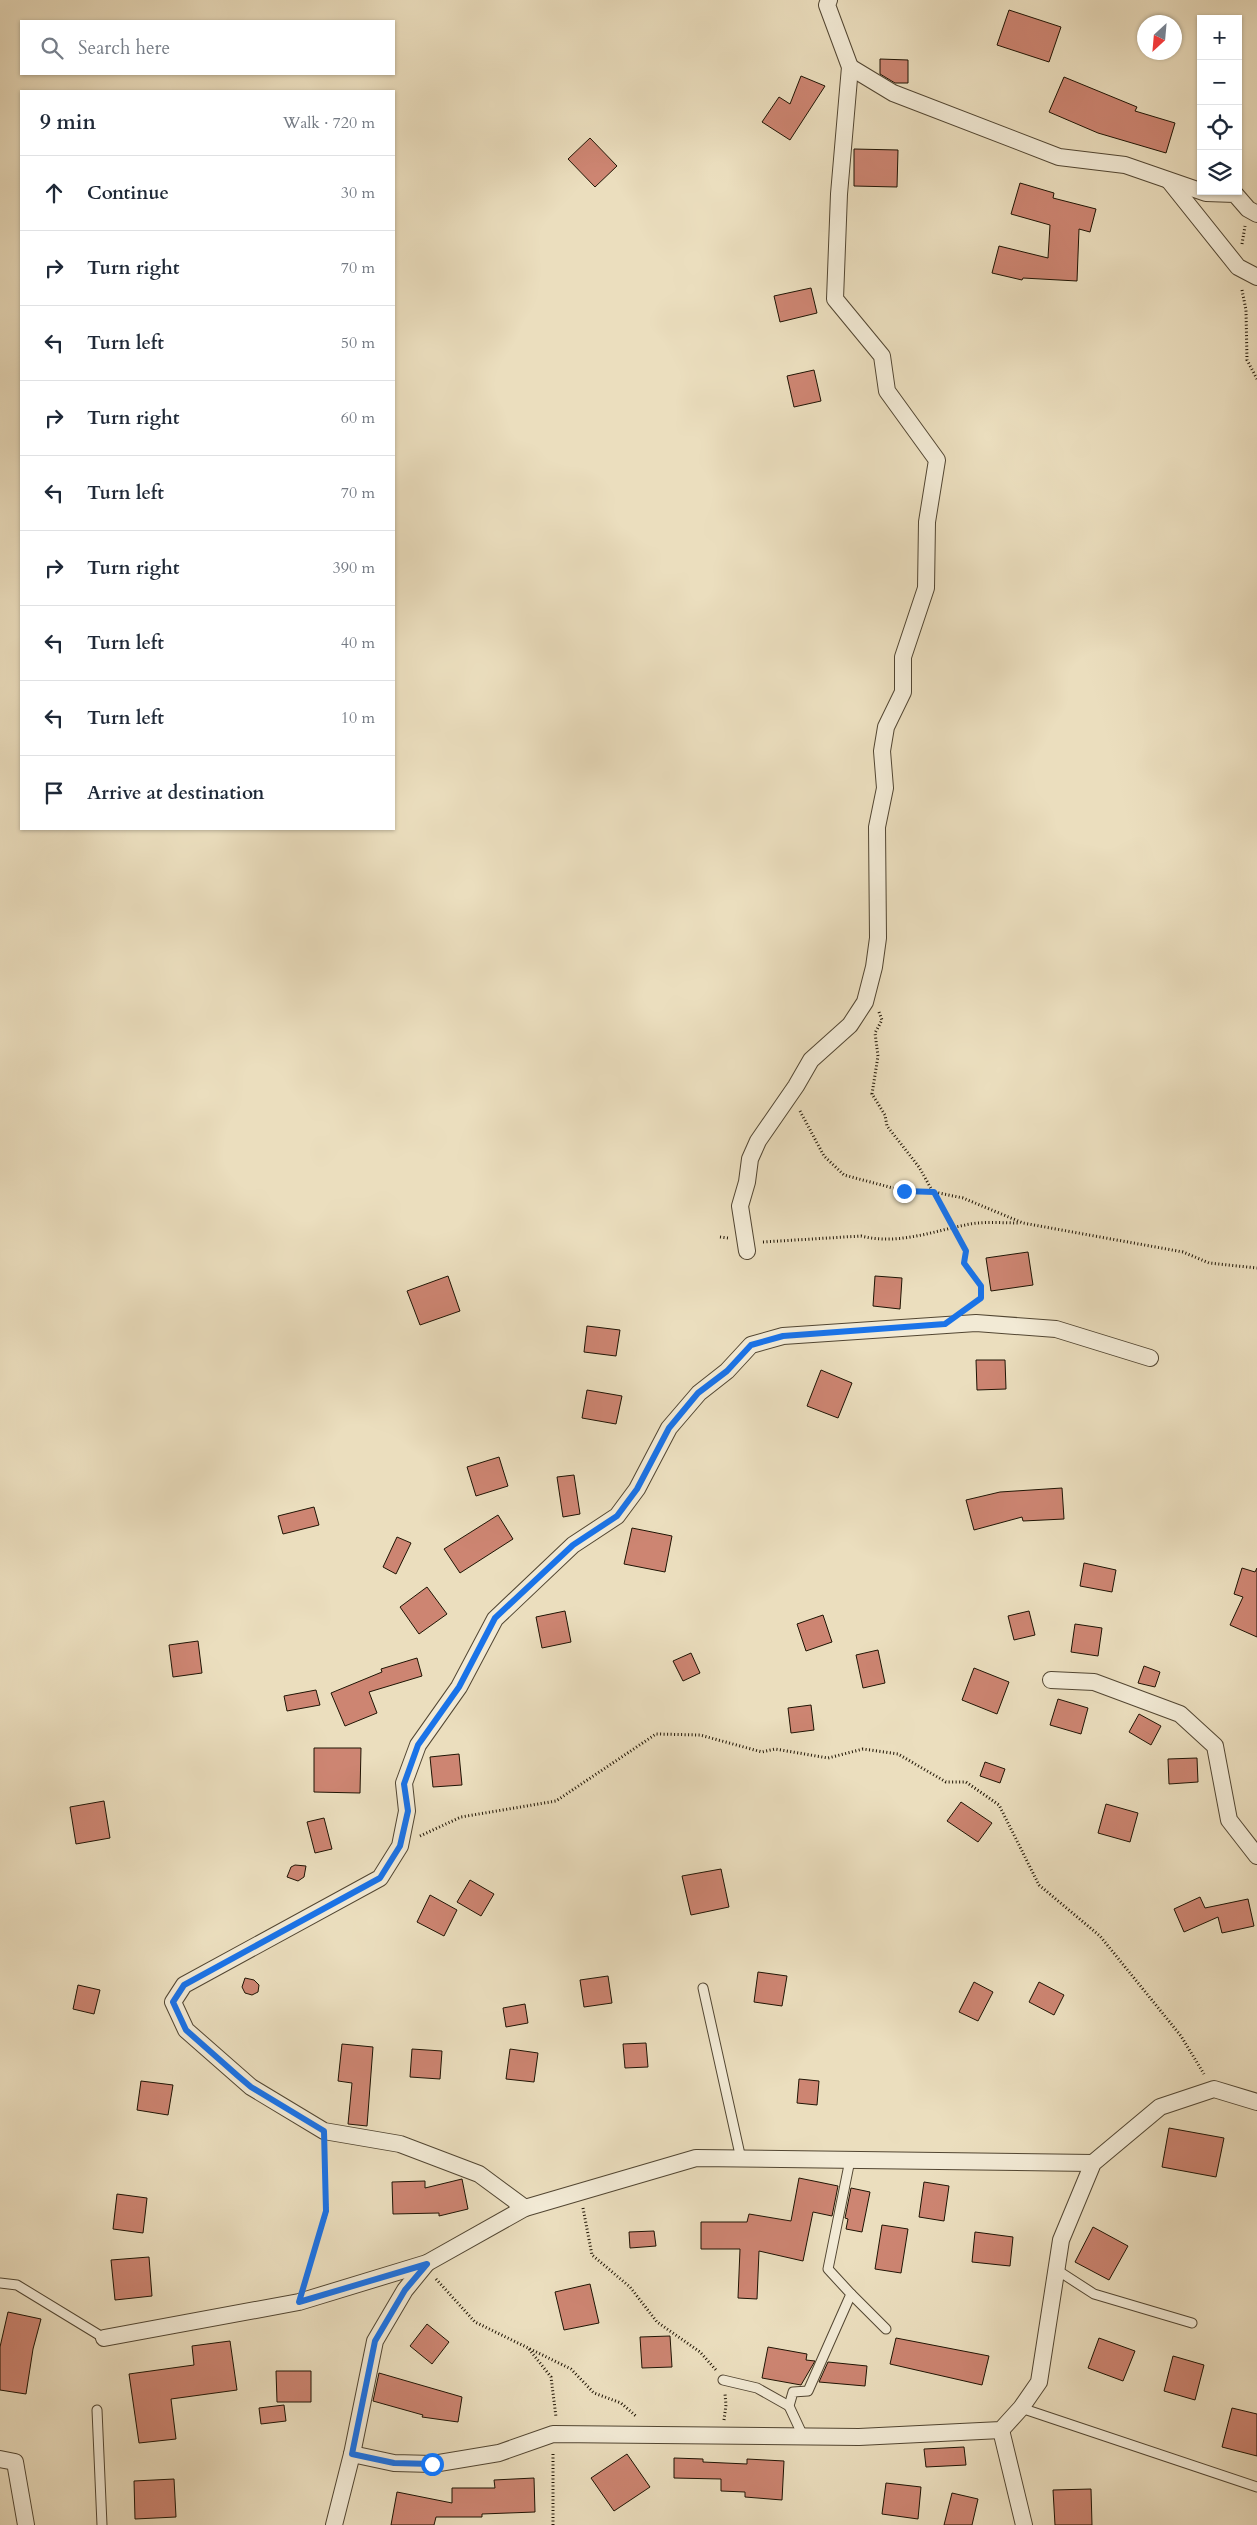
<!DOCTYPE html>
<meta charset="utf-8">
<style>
body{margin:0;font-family:Cardo,serif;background:#f2f2f3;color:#1f2937}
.controls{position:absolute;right:15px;top:15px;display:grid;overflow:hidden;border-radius:0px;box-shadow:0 1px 4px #0004}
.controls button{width:45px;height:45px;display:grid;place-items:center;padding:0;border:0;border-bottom:1px solid #e0e1e3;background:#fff;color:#1f2937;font:25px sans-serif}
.compass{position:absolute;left:1137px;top:15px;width:45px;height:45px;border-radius:50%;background:#fff;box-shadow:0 1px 4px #0004;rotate:206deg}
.stop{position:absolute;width:15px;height:15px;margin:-11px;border:4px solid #1a73e8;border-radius:50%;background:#fff}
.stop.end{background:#1a73e8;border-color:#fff;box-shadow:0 1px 5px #0008}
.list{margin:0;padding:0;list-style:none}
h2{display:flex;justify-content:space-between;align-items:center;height:65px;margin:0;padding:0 20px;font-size:21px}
h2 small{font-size:16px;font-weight:400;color:#747a83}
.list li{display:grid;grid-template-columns:32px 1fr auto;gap:15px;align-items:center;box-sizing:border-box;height:75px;padding:0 20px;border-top:1px solid #e0e1e3}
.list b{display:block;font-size:19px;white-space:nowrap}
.list em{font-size:16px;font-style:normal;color:#747a83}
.icon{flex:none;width:28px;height:28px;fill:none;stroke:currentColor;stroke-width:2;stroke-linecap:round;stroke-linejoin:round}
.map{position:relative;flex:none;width:1257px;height:2525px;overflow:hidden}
.search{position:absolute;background:#fff;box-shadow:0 1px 4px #0004;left:20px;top:20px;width:375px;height:55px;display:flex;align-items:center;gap:12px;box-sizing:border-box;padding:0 18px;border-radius:0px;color:#747a83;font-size:19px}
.panel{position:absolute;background:#fff;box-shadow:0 1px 4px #0004;left:20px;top:90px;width:375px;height:740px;border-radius:0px}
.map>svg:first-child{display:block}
</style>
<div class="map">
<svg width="1257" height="2525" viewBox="0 0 1257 2525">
<rect width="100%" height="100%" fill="#ebdebe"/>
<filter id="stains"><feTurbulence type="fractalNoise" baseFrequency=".004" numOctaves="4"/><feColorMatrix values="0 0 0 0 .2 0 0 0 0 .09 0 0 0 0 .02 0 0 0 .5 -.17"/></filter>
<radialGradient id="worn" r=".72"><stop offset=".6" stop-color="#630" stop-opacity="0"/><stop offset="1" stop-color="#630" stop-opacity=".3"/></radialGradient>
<g fill="#cd8572" stroke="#1f1404">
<path d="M1009 10 1061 27 1049 62 997 45Z"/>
<path d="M880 59 908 60V83H895L880 74Z"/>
<path d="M801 76 825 86 790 140 762 122 779 97 790 104Z"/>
<path d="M1064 77 1137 107 1135 111 1175 123 1166 153 1098 133 1049 112Z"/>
<path d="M590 138 617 166 595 187 568 159Z"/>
<path d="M854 149 898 150 897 187 854 186Z"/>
<path d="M1020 183 1054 193 1053 198 1096 209 1090 232 1079 229 1077 281 1023 278 1022 280 992 273 999 246 1048 258 1050 225 1011 214Z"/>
<path d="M811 288 817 313 780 322 774 296Z"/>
<path d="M814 370 821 401 794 407 787 376Z"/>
<path d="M1028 1252 1033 1285 991 1291 986 1258Z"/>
<path d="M448 1276 460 1311 420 1325 407 1291Z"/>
<path d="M875 1276 902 1278 900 1309 873 1306Z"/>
<path d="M587 1326 620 1330 616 1356 584 1352Z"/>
<path d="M976 1360H1005L1006 1389 977 1390Z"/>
<path d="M821 1370 852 1383 838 1418 807 1406Z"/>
<path d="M587 1390 622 1396 616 1424 582 1418Z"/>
<path d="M499 1457 508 1486 476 1496 467 1467Z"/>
<path d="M574 1475 580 1514 563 1517 557 1477Z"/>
<path d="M1062 1488 1064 1519 1023 1521 1022 1517 974 1530 966 1500 1000 1492Z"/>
<path d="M314 1507 319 1525 283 1534 278 1516Z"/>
<path d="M498 1515 513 1539 460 1573 444 1549Z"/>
<path d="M632 1528 672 1536 665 1572 624 1564Z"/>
<path d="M397 1537 411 1543 396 1574 383 1567Z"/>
<path d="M1084 1563 1116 1570 1112 1592 1080 1586Z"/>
<path d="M1242 1568 1255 1572 1257 1568V1637L1230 1625 1243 1597 1234 1594Z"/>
<path d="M427 1587 447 1614 419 1634 400 1607Z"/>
<path d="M565 1611 571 1642 542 1648 536 1617Z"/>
<path d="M1029 1611 1035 1635 1014 1640 1008 1616Z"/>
<path d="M823 1615 832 1642 806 1651 797 1624Z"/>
<path d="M1075 1624 1102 1628 1098 1656 1071 1652Z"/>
<path d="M198 1641 202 1673 173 1677 169 1645Z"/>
<path d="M878 1650 885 1683 863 1688 856 1655Z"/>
<path d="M691 1653 700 1673 683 1681 673 1661Z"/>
<path d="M417 1658 422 1676 369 1692 377 1713 345 1726 331 1693 382 1672 381 1669Z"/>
<path d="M1144 1666 1160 1672 1155 1687 1138 1683Z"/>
<path d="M974 1668 1009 1682 997 1714 962 1700Z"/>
<path d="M316 1690 320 1705 287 1711 284 1696Z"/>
<path d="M1058 1699 1088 1708 1081 1734 1050 1725Z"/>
<path d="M811 1705 814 1730 791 1733 788 1708Z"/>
<path d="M1139 1714 1161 1726 1151 1745 1129 1732Z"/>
<path d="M314 1748H361L360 1793 314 1792Z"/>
<path d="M459 1754 462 1785 433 1787 430 1757Z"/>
<path d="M1197 1758 1198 1782 1169 1784 1168 1759Z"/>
<path d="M985 1762 1005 1769 1000 1783 980 1776Z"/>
<path d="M104 1801 110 1838 76 1844 70 1807Z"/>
<path d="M961 1802 992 1823 978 1842 947 1821Z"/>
<path d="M1106 1804 1138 1813 1130 1842 1098 1833Z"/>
<path d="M324 1818 332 1849 315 1853 307 1822Z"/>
<path d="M295 1865 306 1866 304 1877 298 1881 287 1877 291 1867Z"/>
<path d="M721 1869 729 1907 691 1915 682 1876Z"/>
<path d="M470 1880 494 1894 481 1916 457 1902Z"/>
<path d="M430 1895 457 1910 444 1936 417 1922Z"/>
<path d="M1200 1897 1205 1908 1248 1899 1254 1926 1222 1933 1218 1917 1184 1932 1174 1909Z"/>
<path d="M758 1972 787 1976 782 2006 754 2002Z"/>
<path d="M608 1976 612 2003 584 2007 580 1980Z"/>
<path d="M245 1978 254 1980 259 1985 258 1992 252 1995 245 1993 242 1987Z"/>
<path d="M974 1982 993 1992 978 2021 959 2012Z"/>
<path d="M1039 1982 1064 1995 1054 2015 1029 2002Z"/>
<path d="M78 1985 100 1990 94 2014 73 2009Z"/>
<path d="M525 2004 528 2023 506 2027 503 2008Z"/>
<path d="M646 2043 648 2067 625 2068 623 2044Z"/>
<path d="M342 2044 373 2047 367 2126 348 2124 352 2083 338 2081Z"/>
<path d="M412 2049 442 2051 440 2079 410 2077Z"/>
<path d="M510 2049 538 2053 534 2082 506 2079Z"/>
<path d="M799 2079 819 2081 817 2105 797 2103Z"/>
<path d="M141 2081 173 2085 168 2115 137 2110Z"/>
<path d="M1169 2128 1224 2138 1216 2177 1162 2167Z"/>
<path d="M799 2178 838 2186 832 2216 813 2212 803 2261 759 2251 757 2299 738 2298 740 2249H701V2222H747L749 2214 791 2221Z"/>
<path d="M462 2179 468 2209 439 2216V2213L393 2214 392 2182 425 2181V2188Z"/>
<path d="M924 2182 949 2186 944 2221 919 2217Z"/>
<path d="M851 2188 870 2192 862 2232 846 2229 848 2219 845 2218Z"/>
<path d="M117 2194 147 2198 143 2233 113 2229Z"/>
<path d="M882 2225 908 2229 901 2273 875 2269Z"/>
<path d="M1093 2227 1128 2246 1109 2280 1075 2262Z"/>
<path d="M654 2231 656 2246 630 2248 629 2232Z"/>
<path d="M975 2232 1013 2237 1010 2266 972 2262Z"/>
<path d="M149 2257 152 2296 115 2300 111 2260Z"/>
<path d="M590 2284 599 2323 564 2330 555 2292Z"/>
<path d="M8 2312 41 2319 33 2349 26 2394 0 2390V2347Z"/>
<path d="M427 2324 449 2342 432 2364 410 2346Z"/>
<path d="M670 2336 672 2367 642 2368 640 2337Z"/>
<path d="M896 2338 989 2356 982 2385 890 2364Z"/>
<path d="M1099 2338 1135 2351 1123 2381 1088 2368Z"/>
<path d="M230 2341 237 2390 171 2399 176 2439 139 2443 129 2374 194 2365 192 2346Z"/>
<path d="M768 2347 807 2354 806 2360 815 2361 801 2385 762 2378Z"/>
<path d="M1173 2356 1204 2365 1195 2400 1164 2391Z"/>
<path d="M828 2362 867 2366 865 2386 819 2382Z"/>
<path d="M276 2371H311V2402H277Z"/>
<path d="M379 2373 462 2397 458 2422 422 2417 423 2415 373 2401Z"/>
<path d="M284 2405 286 2421 261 2424 259 2408Z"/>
<path d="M1232 2408 1257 2414V2456L1222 2447Z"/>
<path d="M964 2447 966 2465 926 2467 924 2449Z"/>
<path d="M627 2454 650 2487 614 2511 591 2478Z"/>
<path d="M674 2458 703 2459V2462L747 2464V2459L784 2461 782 2500 745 2497V2492L721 2491V2479L674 2478Z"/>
<path d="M534 2478 535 2512 482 2514V2517H436L434 2525H391L397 2492 452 2503V2488H495L494 2480Z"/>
<path d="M174 2479 176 2517 135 2519 134 2481Z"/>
<path d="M886 2483 921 2487 918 2519 882 2514Z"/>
<path d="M1091 2489 1092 2525H1055L1053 2490Z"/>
<path d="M952 2493 978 2499 972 2525H944Z"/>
</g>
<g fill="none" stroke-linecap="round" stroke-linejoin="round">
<g stroke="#524632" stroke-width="11">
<g id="lane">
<path d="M703 1988 741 2159"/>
<path d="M1057 2270 1094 2294 1192 2323"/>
<path d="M0 2283 17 2285 104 2338"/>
<path d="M851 2294 886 2329"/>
<path d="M723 2380 757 2388 789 2406"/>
<path d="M1021 2408 1257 2487"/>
<path d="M97 2410 102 2525"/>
<path d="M803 2436 789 2406 793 2392 808 2391 851 2294 828 2269 850 2160"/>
</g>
</g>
<g stroke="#524632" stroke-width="18">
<g id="street">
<path d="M850 67 893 93 1059 157 1125 165 1206 193 1235 194 1248 209 1257 214"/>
<path d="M1170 182 1238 267 1257 277"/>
<path d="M747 1251 740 1206 747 1182 750 1159 758 1141 796 1086 811 1060 850 1025 865 1002 874 967 878 938 877 827 885 788 882 751 886 727 903 692V657L926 588 927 522 937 460 887 391 882 356 835 299 839 194 850 67 827 5 829 0"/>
<path d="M1051 1680 1094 1682 1180 1714 1215 1746 1229 1820 1257 1856"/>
<path d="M525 2208 479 2174 400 2144 324 2131 251 2087 186 2030 173 2002 184 1985 380 1878 400 1846 407 1811 404 1783 418 1745 459 1687 495 1619 573 1545 617 1516 637 1489 669 1428 699 1393 727 1371 751 1345 783 1336 976 1323 1056 1329 1150 1358"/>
<path d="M104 2338 299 2302 427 2263 525 2208 696 2158 1093 2163"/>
<path d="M1001 2430 1024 2525"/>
<path d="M352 2454 394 2463 433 2464 499 2453 553 2434 859 2437 1001 2430 1021 2408 1039 2382 1061 2240 1093 2163 1160 2107 1214 2089 1257 2102"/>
<path d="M0 2459 15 2462 26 2525"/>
<path d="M334 2525 352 2454 375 2341 405 2290 427 2263"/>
</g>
</g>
<g stroke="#1f1404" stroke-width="3" stroke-dasharray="1 2.5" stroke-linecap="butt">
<path d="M1242 244 1245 226"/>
<path d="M1242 290 1246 310 1247 360 1257 379"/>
<path d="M879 1012 882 1020 875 1033 878 1056 872 1094 885 1115 887 1126 919 1167 966 1251 964 1263 981 1286V1298L971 1305"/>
<path d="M800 1111 824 1156 844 1175 904 1191 934 1192 963 1198 1023 1223 1183 1252 1209 1263 1257 1268"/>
<path d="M720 1237 728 1238"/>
<path d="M763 1242 861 1236C897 1245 931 1232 965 1225 982 1221 1002 1223 1020 1223"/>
<path d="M420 1836 461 1817 556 1801 656 1734 700 1735 762 1752 775 1749 828 1758 863 1749 898 1754 946 1782H966L999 1805 1039 1885 1100 1936 1181 2036 1204 2074"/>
<path d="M583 2208 592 2255 630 2287 657 2322 700 2352 716 2370"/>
<path d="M436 2279 475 2322 571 2369 594 2393 621 2403 637 2417"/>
<path d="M305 2282 327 2211 324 2149"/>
<path d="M529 2349 551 2377 556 2417"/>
<path d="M724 2420 726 2405 725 2394"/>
<path d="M553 2525V2453"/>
</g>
<use href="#lane" stroke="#f2ead5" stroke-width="9"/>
<use href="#street" stroke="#f2ead5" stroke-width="16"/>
</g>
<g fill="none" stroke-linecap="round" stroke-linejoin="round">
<path stroke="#1a73e8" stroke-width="6" d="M432 2464 394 2463 352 2454 375 2341 405 2290 427 2264 299 2302 326 2211 324 2131 251 2087 238 2076 186 2030 173 2002 184 1985 380 1878 400 1846 408 1811 404 1784 418 1745 459 1687 495 1618 573 1545 617 1516 637 1489 669 1428 698 1393 727 1371 751 1345 783 1336 945 1324 981 1298V1286L964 1263 966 1251 934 1192 904 1191"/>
</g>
<rect width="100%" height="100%" filter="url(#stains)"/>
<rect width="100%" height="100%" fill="url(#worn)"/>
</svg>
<div class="controls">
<button>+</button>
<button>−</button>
<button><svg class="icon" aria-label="locate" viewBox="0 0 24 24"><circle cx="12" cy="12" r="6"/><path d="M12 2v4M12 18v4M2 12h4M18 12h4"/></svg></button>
<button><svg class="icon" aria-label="layers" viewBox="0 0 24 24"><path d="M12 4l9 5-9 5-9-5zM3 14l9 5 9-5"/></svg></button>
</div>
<svg class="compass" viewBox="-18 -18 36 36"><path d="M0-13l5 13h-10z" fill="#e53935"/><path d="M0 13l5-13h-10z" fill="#747a83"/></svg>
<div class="stop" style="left:432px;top:2464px"></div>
<div class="stop end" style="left:904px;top:1191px"></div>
<div class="search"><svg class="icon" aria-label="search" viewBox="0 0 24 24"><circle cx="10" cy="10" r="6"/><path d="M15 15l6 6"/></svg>Search here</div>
<section class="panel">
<h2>9 min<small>Walk · 720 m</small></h2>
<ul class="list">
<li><svg class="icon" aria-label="ahead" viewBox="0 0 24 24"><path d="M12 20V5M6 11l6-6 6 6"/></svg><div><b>Continue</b></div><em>30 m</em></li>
<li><svg class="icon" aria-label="right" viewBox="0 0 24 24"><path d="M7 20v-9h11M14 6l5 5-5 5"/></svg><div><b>Turn right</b></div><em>70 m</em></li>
<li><svg class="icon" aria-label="left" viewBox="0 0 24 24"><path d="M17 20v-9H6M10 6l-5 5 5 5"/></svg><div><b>Turn left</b></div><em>50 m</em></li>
<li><svg class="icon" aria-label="right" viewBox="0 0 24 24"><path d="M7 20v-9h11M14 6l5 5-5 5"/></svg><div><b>Turn right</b></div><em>60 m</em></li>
<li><svg class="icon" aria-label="left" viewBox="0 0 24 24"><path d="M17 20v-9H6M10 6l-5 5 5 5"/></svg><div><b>Turn left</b></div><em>70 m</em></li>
<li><svg class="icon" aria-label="right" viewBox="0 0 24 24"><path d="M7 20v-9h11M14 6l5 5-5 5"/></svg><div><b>Turn right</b></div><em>390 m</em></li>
<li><svg class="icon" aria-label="left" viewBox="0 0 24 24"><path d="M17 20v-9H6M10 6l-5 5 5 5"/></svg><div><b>Turn left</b></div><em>40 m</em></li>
<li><svg class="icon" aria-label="left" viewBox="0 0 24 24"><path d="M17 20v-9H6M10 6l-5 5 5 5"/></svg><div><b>Turn left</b></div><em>10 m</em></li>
<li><svg class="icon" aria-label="arrive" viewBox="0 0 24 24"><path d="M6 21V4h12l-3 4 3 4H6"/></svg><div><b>Arrive at destination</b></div></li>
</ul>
</section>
</div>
